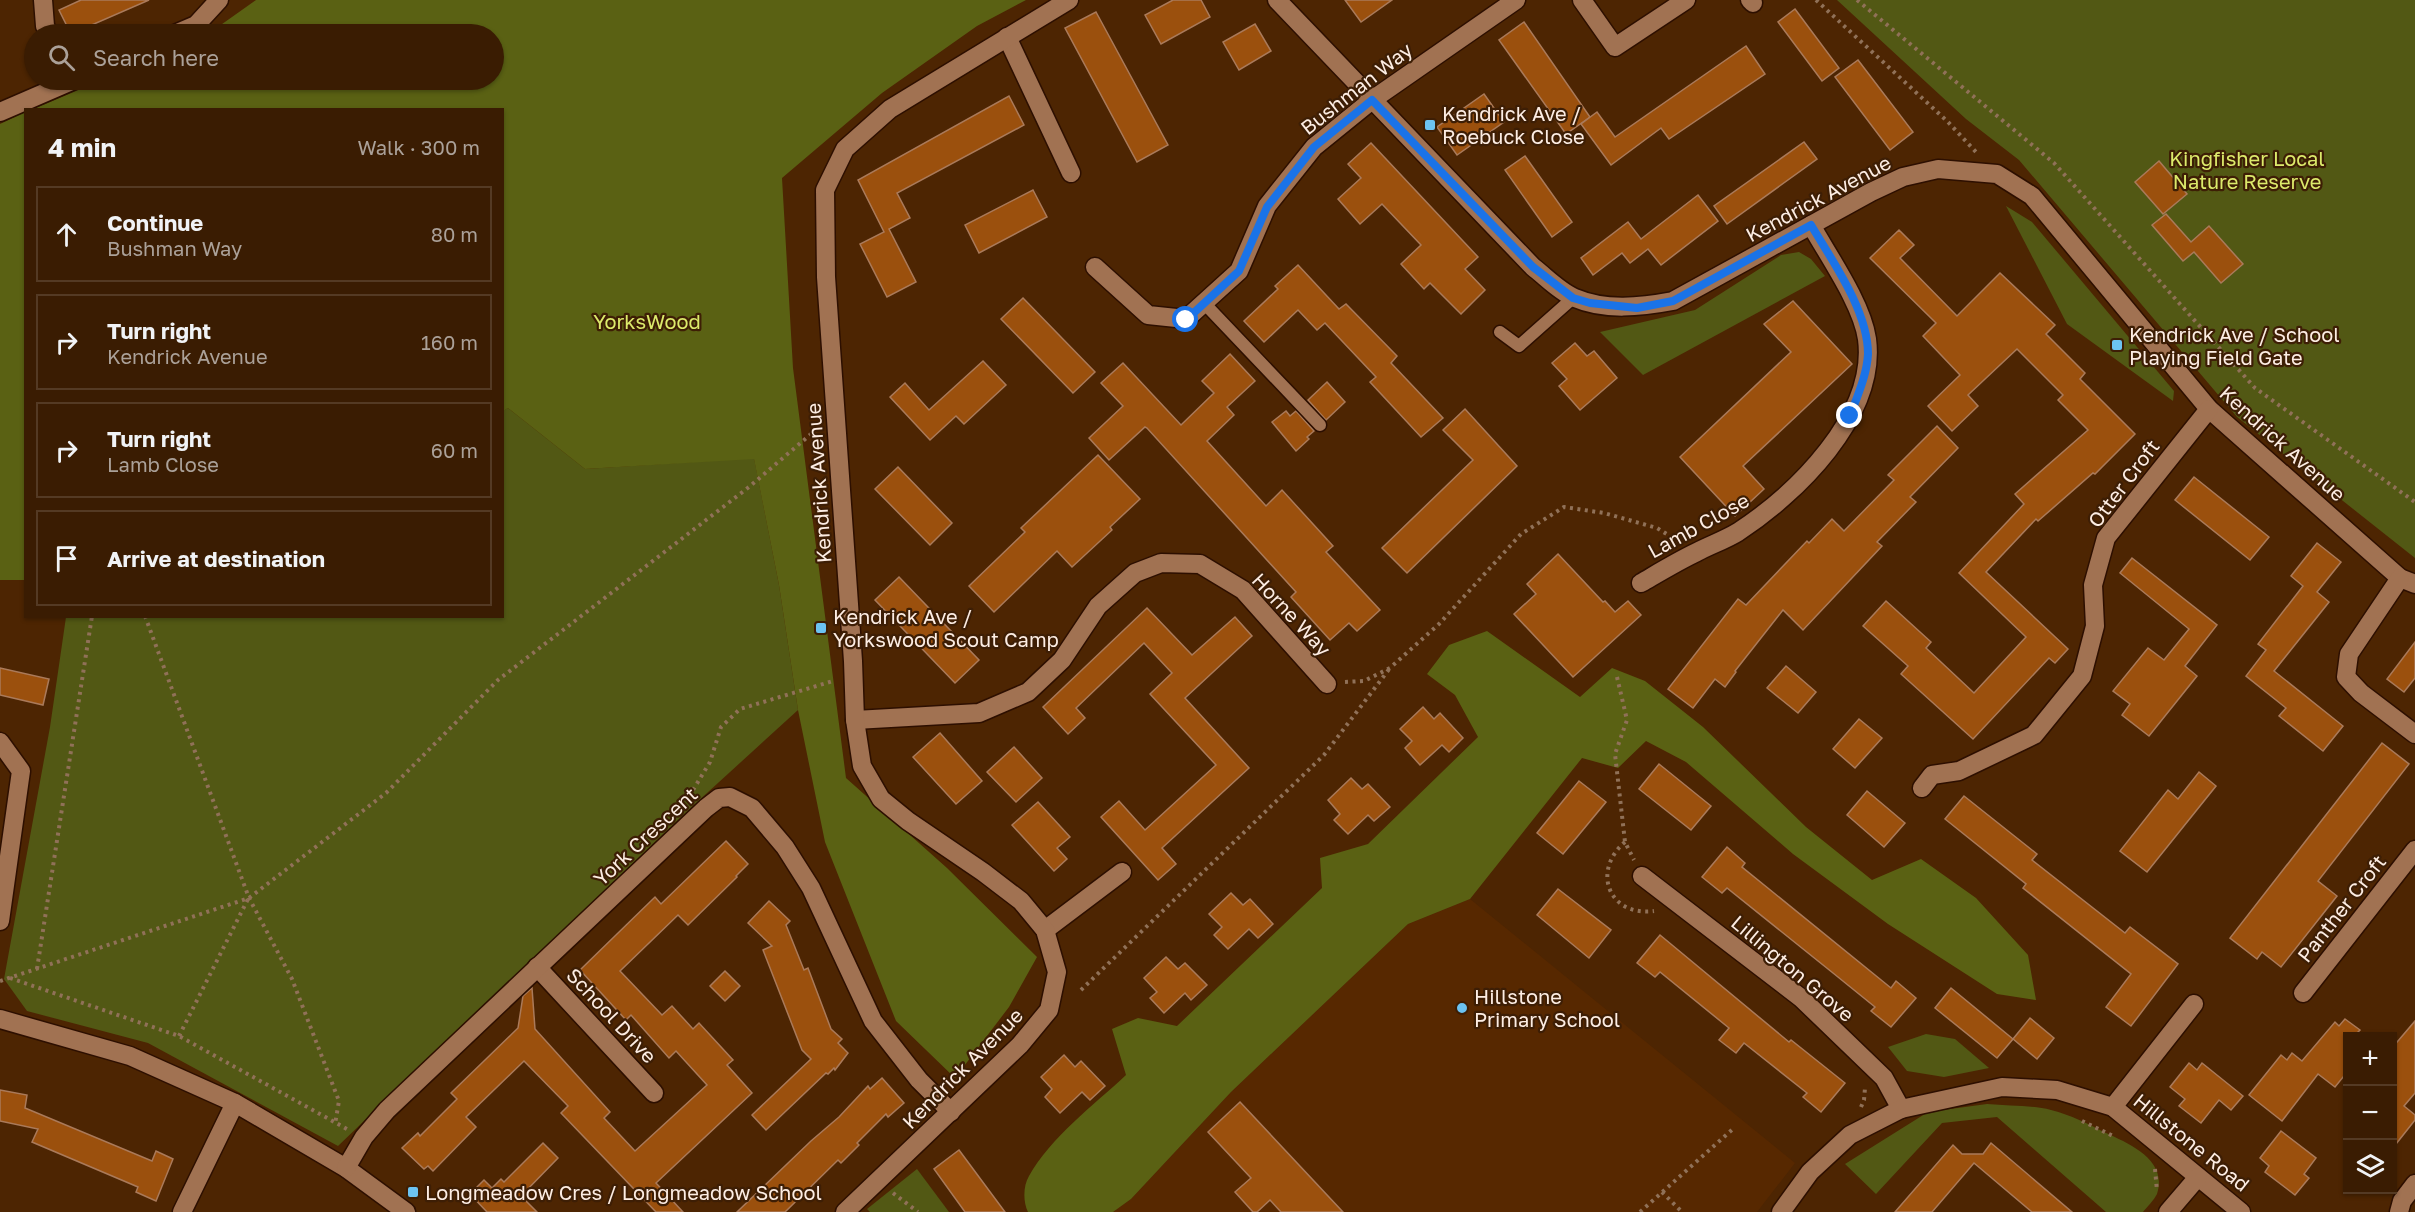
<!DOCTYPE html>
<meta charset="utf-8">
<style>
body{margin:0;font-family:"Golos Text",sans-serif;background:#41250c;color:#f1f3f6}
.controls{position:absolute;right:18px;bottom:18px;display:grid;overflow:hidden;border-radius:0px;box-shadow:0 2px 4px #0004}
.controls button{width:54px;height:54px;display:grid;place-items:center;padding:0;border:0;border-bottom:2px solid #543a24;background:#3a1c02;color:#f1f3f6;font:30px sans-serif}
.stop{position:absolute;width:18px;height:18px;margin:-14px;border:4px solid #1a73e8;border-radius:50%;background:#fff}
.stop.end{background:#1a73e8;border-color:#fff;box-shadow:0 2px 6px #0008}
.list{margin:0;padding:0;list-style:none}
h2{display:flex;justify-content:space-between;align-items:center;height:78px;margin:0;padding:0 24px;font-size:26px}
h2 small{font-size:20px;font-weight:400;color:#aba199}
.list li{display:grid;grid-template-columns:39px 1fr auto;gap:18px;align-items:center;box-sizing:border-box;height:96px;margin:0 12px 12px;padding:0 12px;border:2px solid #543a24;border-radius:0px}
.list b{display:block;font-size:22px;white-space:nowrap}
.list p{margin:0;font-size:20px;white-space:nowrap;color:#aba199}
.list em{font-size:20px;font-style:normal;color:#aba199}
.icon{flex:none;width:33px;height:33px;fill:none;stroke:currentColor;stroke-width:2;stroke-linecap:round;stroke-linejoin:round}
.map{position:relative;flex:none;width:2415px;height:1212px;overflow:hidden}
.search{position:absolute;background:#3a1c02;box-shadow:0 2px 4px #0004;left:24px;top:24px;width:480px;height:66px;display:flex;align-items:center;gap:15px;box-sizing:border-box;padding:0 21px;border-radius:33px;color:#aba199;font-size:22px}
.panel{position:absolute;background:#3a1c02;box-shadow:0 2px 4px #0004;left:24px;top:108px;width:480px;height:510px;border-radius:0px}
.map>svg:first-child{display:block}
</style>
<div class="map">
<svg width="2415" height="1212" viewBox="0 0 2415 1212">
<rect width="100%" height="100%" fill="#4d2502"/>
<path fill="#572800" d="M1470 899 1795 1163 1757 1212H1113L1131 1199 1231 1092 1408 924Z"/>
<g fill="#525814">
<path d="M1837 0H2415V558L2237 417 2019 160 1966 119Z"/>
<path d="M2006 206 2032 222 2174 391 2173 401 2067 324Z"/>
<path d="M1799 252 1811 259 1825 276 1643 375 1600 332 1695 310 1781 255Z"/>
<path d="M508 408 585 469 754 458 779 585 798 710 684 814 338 1146 148 1043 27 1011 4 979 50 727 66 617 502 616V411Z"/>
<path d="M1926 1034 1955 1039 1989 1068 1944 1077 1907 1071 1888 1047Z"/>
<path d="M1987 1104C2008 1106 2031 1105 2051 1110 2071 1115 2088 1124 2106 1133 2130 1144 2168 1160 2157 1194 2154 1200 2147 1207 2143 1212H2106L1997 1117 1942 1123 1876 1194 1845 1164 1928 1112Z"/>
<path d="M917 1169 949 1212H870L867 1209Z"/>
</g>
<g fill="#5a6113">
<path d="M256 0H1026L977 26 882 93 782 178 793 368 846 778 947 868 1037 957 1009 1007 955 1078 896 1021 825 842 798 710 779 585 754 459 585 469 508 408 503 411 502 110H31L102 80H494V34H208Z"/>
<path d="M25 112V580H0V124Z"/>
<path d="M1487 631 1580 697 1612 668 1645 681 1703 727 1806 827 1872 880 1921 859 1976 898 2028 955 2036 1000 1997 994 1888 924 1793 854 1686 762 1646 741 1618 768 1582 758 1470 899 1408 924 1231 1092 1131 1199 1113 1212H1028C1023 1202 1023 1186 1029 1176 1050 1138 1094 1105 1126 1075L1112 1029 1138 1018 1177 1026 1322 888 1320 858 1368 844 1478 737 1455 695 1427 674 1449 645Z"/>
</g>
<g fill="#9b500d" stroke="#aa7a5a" stroke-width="1.5">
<path d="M81 0H149L71 34 59 10Z"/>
<path d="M1173 0H1201L1210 17 1161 44 1145 15Z"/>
<path d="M1345 0H1392L1361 22Z"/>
<path d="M1795 9 1839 68 1822 81 1778 22Z"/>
<path d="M1096 12 1168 145 1137 162 1065 28Z"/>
<path d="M1524 22 1590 117 1566 134 1499 40Z"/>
<path d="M1255 24 1271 51 1239 70 1223 42Z"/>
<path d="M1746 46 1765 74 1669 139 1661 128 1611 165 1581 124 1597 112 1615 137Z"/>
<path d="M1858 60 1913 132 1890 150 1835 77Z"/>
<path d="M1484 94 1504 122 1457 155 1437 127Z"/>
<path d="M1009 96 1024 125 897 193 910 218 889 229 916 282 887 297 860 244 884 232 858 180Z"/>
<path d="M1804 142 1817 159 1727 224 1714 206Z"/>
<path d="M1371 143 1478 257 1465 269 1485 290 1461 314 1430 283 1424 289 1401 264 1421 245 1382 204 1360 224 1338 199 1361 178 1348 164Z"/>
<path d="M1525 156 1572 222 1552 237 1505 170Z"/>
<path d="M2159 161 2187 194 2163 214 2135 182Z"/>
<path d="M1033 190 1047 217 979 253 965 225Z"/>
<path d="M1698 195 1718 221 1661 265 1648 249 1630 263 1622 253 1593 275 1581 258 1628 222 1641 239Z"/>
<path d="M2166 214 2191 242 2209 226 2243 264 2221 283 2194 252 2183 261 2152 225Z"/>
<path d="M1899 230 1914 245 1900 258 1957 316 2000 273 2055 325 2046 334 2085 373 2080 379 2135 434 2095 474 2093 473 2038 521 2036 519 1986 572 2068 649 2055 663 2049 658 1973 739 1901 674 1908 666 1863 626 1886 601 1931 642 1926 648 1974 693 2026 637 1959 573 2024 504 2015 494 2088 430 2058 400 2063 395 2017 349 1968 395 1978 406 1952 431 1928 406 1960 375 1923 336 1936 323 1870 258Z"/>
<path d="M1298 265 1339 309 1346 304 1397 356 1391 363 1443 418 1421 437 1370 382 1376 377 1325 323 1317 330 1298 310 1264 342 1244 321 1278 289 1275 286Z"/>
<path d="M1023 298 1095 372 1073 393 1001 319Z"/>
<path d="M1793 301 1852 364 1743 466 1764 489 1735 516 1680 457 1791 352 1764 324Z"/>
<path d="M1575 343 1587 356 1594 351 1617 378 1580 410 1559 386 1567 379 1552 363Z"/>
<path d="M1230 354 1255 381 1227 407 1234 415 1207 441 1266 506 1282 490 1333 546 1326 552 1380 610 1357 631 1349 623 1330 640 1291 597 1296 592 1147 428 1145 427 1109 460 1089 438 1123 406 1101 383 1123 363 1181 425 1214 393 1202 381Z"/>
<path d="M983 361 1006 385 964 424 956 416 930 440 890 397 905 383 929 410Z"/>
<path d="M1327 382 1345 402 1326 420 1308 400Z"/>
<path d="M1465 409 1517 466 1407 573 1382 548 1473 460 1443 430Z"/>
<path d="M1286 411 1290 416 1296 411 1314 431 1307 437 1309 439 1296 451 1272 422Z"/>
<path d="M1937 426 1958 448 1910 497 1916 502 1877 542 1882 546 1803 630 1783 610 1735 671 1736 672 1725 687 1715 679 1693 708 1668 689 1738 599 1746 605 1807 541 1809 543 1832 519 1844 531 1894 480 1888 475Z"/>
<path d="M1098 455 1140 499 1110 527 1112 530 1072 567 1057 551 994 612 969 586 1025 532 1021 528Z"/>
<path d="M898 467 952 523 930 545 875 489Z"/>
<path d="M2194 477 2269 537 2250 560 2175 500Z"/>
<path d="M2317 543 2341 562 2317 592 2329 602 2274 671 2343 726 2323 751 2279 716 2286 708 2246 676 2266 650 2258 644 2303 586 2291 576Z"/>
<path d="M1558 554 1603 602 1605 601 1615 612 1628 601 1641 615 1573 677 1514 614 1536 594 1527 584Z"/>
<path d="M2132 558 2217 625 2185 666 2197 676 2149 736 2122 715 2130 704 2113 691 2148 648 2164 660 2189 629 2120 573Z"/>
<path d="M899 577 979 660 955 683 875 600Z"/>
<path d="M1147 608 1192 655 1235 617 1252 636 1185 698 1249 768 1162 848 1176 864 1158 880 1101 817 1119 801 1145 830 1216 765 1150 694 1172 673 1144 643 1076 708 1085 718 1068 734 1043 707Z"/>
<path d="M2415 642V678L2404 692 2387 679Z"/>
<path d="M1786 666 1816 692 1798 713 1767 688Z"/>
<path d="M0 668 49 679 43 705 0 695Z"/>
<path d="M1423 707 1434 719 1440 713 1463 738 1449 752 1442 745 1420 765 1405 748 1412 741 1400 729Z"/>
<path d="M1859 719 1882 738 1855 768 1833 749Z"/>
<path d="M940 733 982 781 956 804 913 757Z"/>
<path d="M2382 743 2409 764 2318 881 2337 896 2281 967 2262 952 2257 959 2230 938Z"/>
<path d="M1014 747 1042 778 1016 802 987 772Z"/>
<path d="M1659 764 1711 806 1691 830 1639 789Z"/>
<path d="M2199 772 2216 786 2147 872 2120 851 2168 790 2178 799Z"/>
<path d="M1351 778 1362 789 1368 784 1390 807 1374 821 1368 815 1348 834 1334 820 1340 814 1328 800Z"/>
<path d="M1579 781 1606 802 1563 854 1537 833Z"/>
<path d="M1867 791 1905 823 1884 847 1847 815Z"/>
<path d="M1964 796 2037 854 2032 860 2125 933 2130 927 2178 964 2131 1026 2106 1007 2131 974 2023 888 2026 884 1945 819Z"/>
<path d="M1038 802 1070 837 1057 848 1067 859 1054 871 1012 825Z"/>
<path d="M726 841 748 864 736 876 737 877 688 925 678 915 620 971 662 1015 672 1006 693 1029 699 1023 733 1060 727 1065 752 1093 656 1183 683 1212H656L561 1113 568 1106 524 1061 466 1117 476 1127 433 1171 428 1166 424 1169 402 1148 418 1133 420 1136 457 1099 451 1093 518 1028 523 996 532 988 535 1029 610 1112 604 1118 635 1151 707 1085 676 1051 669 1058 631 1015 626 1020 580 970 655 897 661 904Z"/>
<path d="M1727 847 1745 863 1742 867 1891 988 1896 981 1916 998 1891 1027 1871 1011 1875 1007 1833 973 1727 888 1722 893 1702 877Z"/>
<path d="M1558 889 1611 930 1589 958 1537 915Z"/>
<path d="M1231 893 1243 905 1250 899 1273 924 1258 938 1249 929 1228 949 1214 935 1222 927 1209 914Z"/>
<path d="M769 901 790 921 786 925 804 970 808 968 831 1029 842 1039 838 1043 848 1053 835 1070 834 1068 828 1074 826 1073 766 1130 752 1115 811 1059 802 1050 763 950 772 946 748 923Z"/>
<path d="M1660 935 1789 1042 1791 1040 1845 1083 1821 1112 1803 1097 1807 1093 1744 1043 1736 1053 1719 1040 1729 1028 1660 972 1655 977 1637 963Z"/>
<path d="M1166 957 1178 969 1185 963 1207 985 1191 1000 1185 993 1164 1013 1150 998 1157 992 1144 978Z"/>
<path d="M725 971 740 986 725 1001 710 986Z"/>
<path d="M1951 988 2013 1039 1997 1058 1935 1008Z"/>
<path d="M2030 1018 2054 1038 2037 1059 2013 1039Z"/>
<path d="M2345 1019 2360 1030 2354 1036H2348V1071L2335 1087 2318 1074 2282 1121 2249 1095 2281 1055 2287 1060 2292 1053 2302 1061 2335 1022 2339 1026Z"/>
<path d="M2415 1021V1093L2404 1106 2415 1115V1120L2392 1149V1048Z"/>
<path d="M1064 1055 1075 1067 1081 1061 1105 1086 1090 1100 1082 1092 1060 1113 1045 1097 1052 1089 1041 1077Z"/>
<path d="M2189 1063 2197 1070 2202 1063 2243 1096 2231 1110 2219 1100 2201 1123 2179 1106 2185 1099 2170 1087Z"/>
<path d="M882 1078 904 1103 888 1117 886 1114 857 1143 859 1145 841 1163 838 1160 785 1212H737L811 1141 839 1117 868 1086 870 1089Z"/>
<path d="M0 1090 27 1095 25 1108 152 1161 156 1151 173 1159 156 1201 136 1192 138 1187 32 1142 38 1129 0 1121Z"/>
<path d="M1240 1102 1343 1212H1281L1270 1200 1257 1212H1253L1235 1192 1251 1178 1208 1132Z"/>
<path d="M2281 1131 2316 1158 2304 1174 2309 1178 2295 1195 2265 1172 2269 1166 2260 1158Z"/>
<path d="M543 1143 558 1158 521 1196 537 1212H487L470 1194 484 1180 492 1188 501 1179 504 1182Z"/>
<path d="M1991 1143 2072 1212H2032L1974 1163 1932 1212H1895L1953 1145 1962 1154H1983Z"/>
<path d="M959 1150 1005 1212H965L934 1169Z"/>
</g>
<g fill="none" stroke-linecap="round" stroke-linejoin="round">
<g stroke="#2d0f00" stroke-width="15">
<g id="lane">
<path d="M1204 303 1320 425"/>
<path d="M1500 332 1519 346 1573 298"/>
</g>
</g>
<g stroke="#2d0f00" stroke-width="21">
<g id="street">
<path d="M43 0 45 26 49 34"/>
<path d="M1277 0 1533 267C1546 277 1560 292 1575 298 1605 311 1641 307 1673 301L1871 192 1903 177 1938 169 1997 174 2032 196 2209 409 2400 578 2415 584"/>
<path d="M1582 0 1615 47 1686 0"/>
<path d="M1750 0 1753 3"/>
<path d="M175 34 196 25 219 0"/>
<path d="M1007 37 1071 173"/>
<path d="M0 112 74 80"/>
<path d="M1095 267 1148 315 1186 319 1239 271 1267 206 1314 147 1372 100 1516 0"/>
<path d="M2400 578 2349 654 2346 677 2361 693 2415 734"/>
<path d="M1641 583C1660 572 1678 561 1697 552 1710 545 1725 540 1738 532 1796 494 1877 416 1867 339 1862 304 1829 257 1811 225"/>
<path d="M855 720 979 713 1028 692 1062 660 1098 606 1135 573 1161 563 1200 564 1243 590 1327 684"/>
<path d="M0 742 21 771 0 921"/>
<path d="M1922 788 1932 775 1959 771 2034 735 2082 676 2095 626 2093 585 2106 538 2209 409"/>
<path d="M1642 876 1801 998 1884 1078 1901 1109"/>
<path d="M1045 930 1122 872"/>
<path d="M537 967 654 1093"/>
<path d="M2303 993 2415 850"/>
<path d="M0 1019 130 1056 235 1103 346 1168 406 1212"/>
<path d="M2113 1107 2194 1004"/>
<path d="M346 1168 364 1137 387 1110 706 808 719 798 730 797 752 808 785 847 811 888 873 1021 919 1080 951 1112"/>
<path d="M182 1212 235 1103"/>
<path d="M845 1212 1020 1045 1049 1010 1057 972 1045 930 1021 901 983 872 908 821 881 799 862 766 855 720 853 661 826 277 825 190 845 149 890 109 1069 0"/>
<path d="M1781 1212 1810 1172 1850 1135 1901 1109 2002 1087 2057 1090 2113 1107 2241 1212"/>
<path d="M2168 1212 2198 1177"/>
<path d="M2399 1212 2402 1201 2415 1184"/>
</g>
</g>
<g stroke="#907158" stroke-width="4" stroke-dasharray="3 4.5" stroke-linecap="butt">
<path d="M1816 0 1948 122 1976 152"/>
<path d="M1857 0 2054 163 2255 388 2415 502"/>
<path d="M145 616 249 898 292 979 339 1101 335 1124"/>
<path d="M1617 677 1627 720 1615 754 1625 842 1634 860"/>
<path d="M1345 682 1364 681 1390 668 1439 624 1521 534 1564 507 1604 513 1657 528 1678 541"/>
<path d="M693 790 710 762 721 727 740 709 833 681"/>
<path d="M1625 842C1591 871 1609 917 1654 911"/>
<path d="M37 969 92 616"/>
<path d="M10 978 179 1036 347 1129"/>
<path d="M0 981 249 898 386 793 498 680 749 487 818 428"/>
<path d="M1081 990 1324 755 1390 668"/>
<path d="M179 1036 248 899"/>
<path d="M1861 1107 1864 1100 1865 1088"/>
<path d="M2082 1121 2113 1136"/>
<path d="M2155 1169 2157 1191"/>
<path d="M1662 1192 1682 1212"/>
<path d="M893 1193 918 1212"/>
<path d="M1640 1212 1733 1129"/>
</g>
<use href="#lane" stroke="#a17252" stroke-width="12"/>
<use href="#street" stroke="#a17252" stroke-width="18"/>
</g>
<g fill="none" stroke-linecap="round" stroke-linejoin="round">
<path stroke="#1a73e8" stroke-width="8" d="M1186 320 1239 271 1267 207 1314 147 1372 100 1533 267 1573 298 1590 303 1637 308 1673 301 1811 225C1833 262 1868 311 1868 354 1867 375 1857 397 1850 416"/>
</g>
<g fill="#6cc3f2" stroke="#3d1e05" stroke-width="2">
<rect x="1424" y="119" width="12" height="12" rx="3"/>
<rect x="2111" y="339" width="12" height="12" rx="3"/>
<rect x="815" y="622" width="12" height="12" rx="3"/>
<circle cx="1462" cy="1008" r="6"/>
<rect x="407" y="1186" width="12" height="12" rx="3"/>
</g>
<g text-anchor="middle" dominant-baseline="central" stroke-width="4.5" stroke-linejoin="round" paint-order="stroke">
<g font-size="20" fill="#fdede3" stroke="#3d1e05">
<text transform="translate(1356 88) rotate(-38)">Bushman Way</text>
<text transform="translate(1818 198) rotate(-28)">Kendrick Avenue</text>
<text transform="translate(2283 443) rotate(42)">Kendrick Avenue</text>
<text transform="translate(818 483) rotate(-94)">Kendrick Avenue</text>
<text transform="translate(2123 483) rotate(-53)">Otter Croft</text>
<text transform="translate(1698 525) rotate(-29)">Lamb Close</text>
<text transform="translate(1292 614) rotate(47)">Horne Way</text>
<text transform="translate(645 836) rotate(-43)">York Crescent</text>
<text transform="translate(2341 908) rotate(-52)">Panther Croft</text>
<text transform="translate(1793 968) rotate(40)">Lillington Grove</text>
<text transform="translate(612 1015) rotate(47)">School Drive</text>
<text transform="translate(962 1068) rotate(-45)">Kendrick Avenue</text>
<text transform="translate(2192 1142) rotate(39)">Hillstone Road</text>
</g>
<g font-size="20" fill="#fdede3" stroke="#3d1e05" text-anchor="start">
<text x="1442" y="113">Kendrick Ave /<tspan x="1442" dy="23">Roebuck Close</tspan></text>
<text x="2129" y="334">Kendrick Ave / School<tspan x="2129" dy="23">Playing Field Gate</tspan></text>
<text x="833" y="616">Kendrick Ave /<tspan x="833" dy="23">Yorkswood Scout Camp</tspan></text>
<text x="1474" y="996">Hillstone<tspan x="1474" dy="23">Primary School</tspan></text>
<text x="425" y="1192">Longmeadow Cres / Longmeadow School</text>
</g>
<g font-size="20" fill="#dcea6b" stroke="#3d1e05">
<text x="2247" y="158">Kingfisher Local<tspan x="2247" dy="23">Nature Reserve</tspan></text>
<text x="647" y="321">YorksWood</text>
</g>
</g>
</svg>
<div class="controls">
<button>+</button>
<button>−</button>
<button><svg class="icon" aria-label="layers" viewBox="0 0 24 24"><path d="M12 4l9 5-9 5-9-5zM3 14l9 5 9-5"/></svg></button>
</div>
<div class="stop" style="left:1186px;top:320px"></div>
<div class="stop end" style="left:1850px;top:416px"></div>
<div class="search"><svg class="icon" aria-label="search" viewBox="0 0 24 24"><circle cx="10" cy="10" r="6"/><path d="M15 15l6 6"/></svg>Search here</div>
<section class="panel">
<h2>4 min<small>Walk · 300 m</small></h2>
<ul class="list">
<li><svg class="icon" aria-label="ahead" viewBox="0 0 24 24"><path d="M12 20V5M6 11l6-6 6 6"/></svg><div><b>Continue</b><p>Bushman Way</p></div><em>80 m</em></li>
<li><svg class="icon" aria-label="right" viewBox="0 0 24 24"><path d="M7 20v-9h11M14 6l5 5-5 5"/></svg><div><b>Turn right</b><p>Kendrick Avenue</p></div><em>160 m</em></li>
<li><svg class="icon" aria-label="right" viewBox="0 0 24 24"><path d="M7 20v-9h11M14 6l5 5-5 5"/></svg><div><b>Turn right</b><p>Lamb Close</p></div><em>60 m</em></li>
<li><svg class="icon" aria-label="arrive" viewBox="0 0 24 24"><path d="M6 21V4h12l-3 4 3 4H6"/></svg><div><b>Arrive at destination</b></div></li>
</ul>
</section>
</div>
